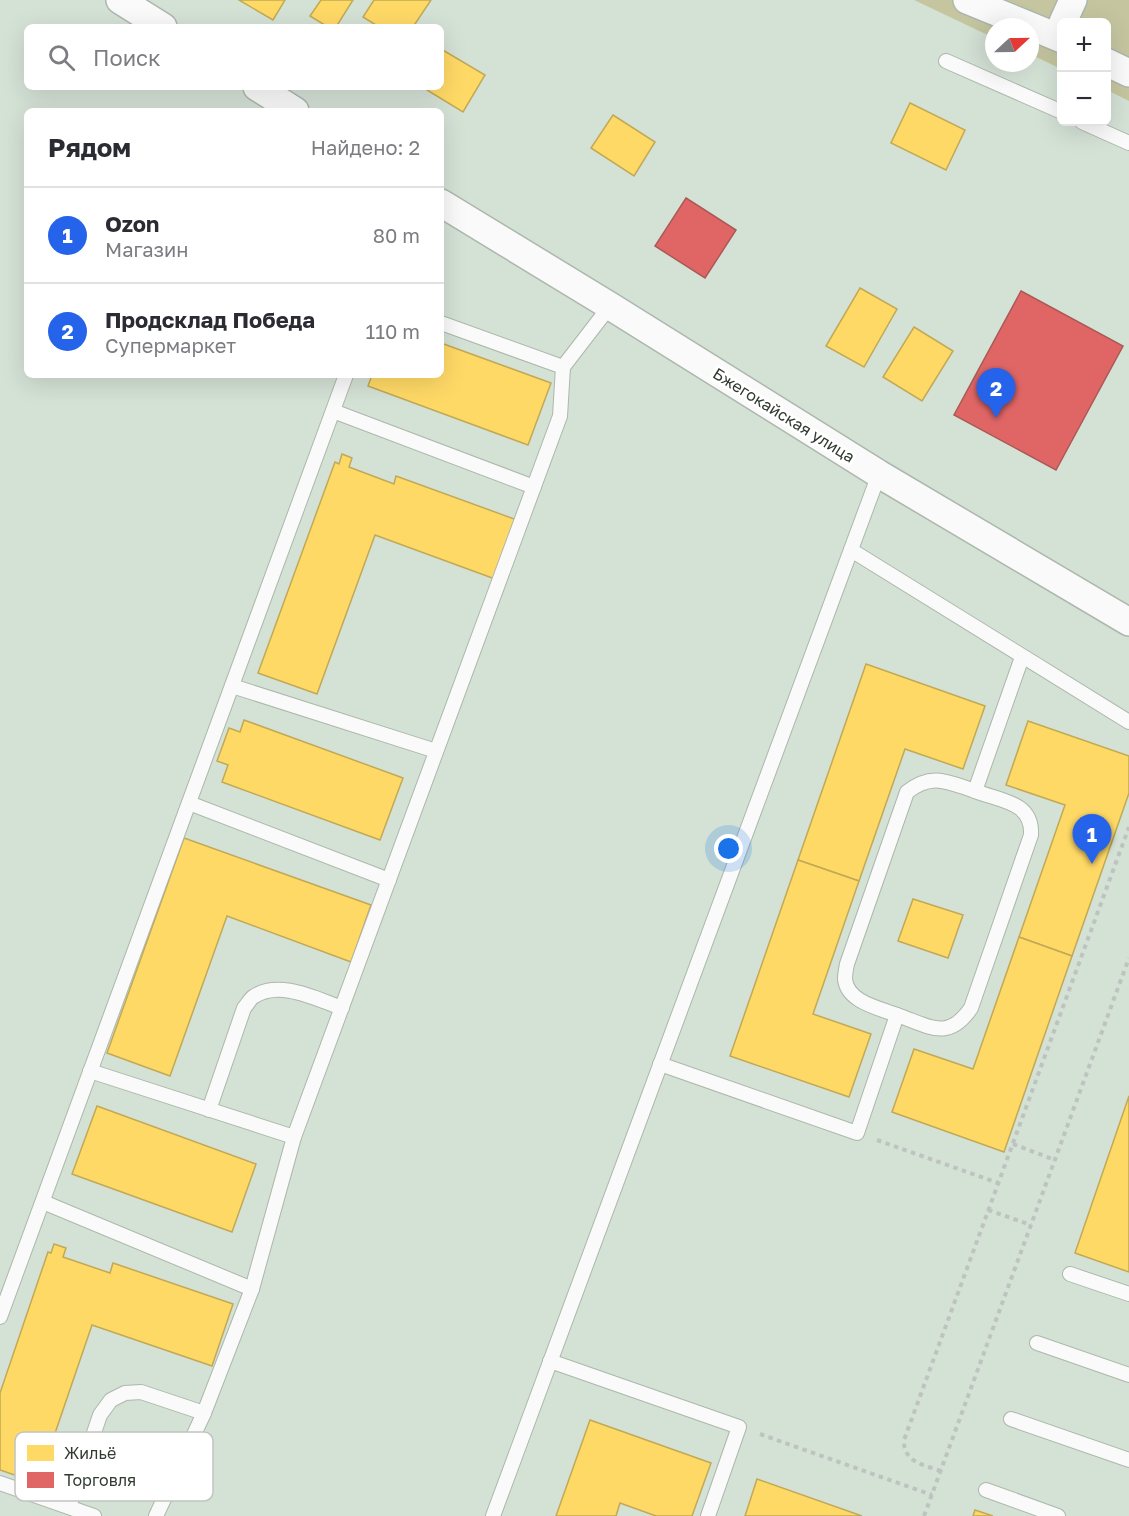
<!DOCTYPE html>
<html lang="ru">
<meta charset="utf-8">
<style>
body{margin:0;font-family:"Golos Text",sans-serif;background:#f7f7f7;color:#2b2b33}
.controls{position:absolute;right:18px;top:18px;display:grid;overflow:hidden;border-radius:9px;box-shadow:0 6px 24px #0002}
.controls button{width:54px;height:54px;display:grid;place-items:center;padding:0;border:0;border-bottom:2px solid #e1e1e2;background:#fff;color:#2b2b33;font:30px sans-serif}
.compass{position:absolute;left:985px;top:18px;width:54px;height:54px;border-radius:50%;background:#fff;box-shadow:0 6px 24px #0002;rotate:68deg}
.you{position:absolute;left:729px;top:849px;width:21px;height:21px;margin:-15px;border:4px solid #fff;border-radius:50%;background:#1a73e8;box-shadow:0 0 0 9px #1a73e833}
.badge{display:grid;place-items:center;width:39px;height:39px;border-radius:50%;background:#2563eb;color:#fff;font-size:20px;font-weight:700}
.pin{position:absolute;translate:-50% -50px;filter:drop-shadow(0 2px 3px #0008)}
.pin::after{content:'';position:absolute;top:32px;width:21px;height:18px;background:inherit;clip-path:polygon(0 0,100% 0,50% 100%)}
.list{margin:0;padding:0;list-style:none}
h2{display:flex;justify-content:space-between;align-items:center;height:78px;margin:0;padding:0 24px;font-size:26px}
h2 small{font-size:20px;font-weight:400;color:#7c7c81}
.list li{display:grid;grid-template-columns:39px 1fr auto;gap:18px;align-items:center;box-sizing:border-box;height:96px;padding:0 24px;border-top:2px solid #e1e1e2}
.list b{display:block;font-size:22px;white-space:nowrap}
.list p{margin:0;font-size:20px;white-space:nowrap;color:#7c7c81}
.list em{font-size:20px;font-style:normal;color:#7c7c81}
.icon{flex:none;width:33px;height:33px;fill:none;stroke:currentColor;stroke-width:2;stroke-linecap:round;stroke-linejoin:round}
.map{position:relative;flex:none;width:1129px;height:1516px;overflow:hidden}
.search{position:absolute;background:#fff;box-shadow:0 6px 24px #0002;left:24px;top:24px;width:420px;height:66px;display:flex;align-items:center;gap:15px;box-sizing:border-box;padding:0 21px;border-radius:9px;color:#7c7c81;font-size:22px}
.panel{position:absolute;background:#fff;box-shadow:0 6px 24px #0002;left:24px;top:108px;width:420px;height:270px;border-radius:9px}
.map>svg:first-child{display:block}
</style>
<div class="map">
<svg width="1129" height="1516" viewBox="0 0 1129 1516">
<rect width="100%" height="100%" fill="#d4e1d5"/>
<path fill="#c5c6a0" d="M914 0H1129V101L1107 90 1106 22H1062L1061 69 1030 54V27H994V38Z"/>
<g fill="#ffd966" stroke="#c1a956" stroke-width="1.5">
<path d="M239 0H285L273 20Z"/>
<path d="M321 0H353L336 27H328L310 16Z"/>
<path d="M374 0H431L413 27H379L363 17Z"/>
<path d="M441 49 485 75 463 112 422 87H441Z"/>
<path d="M910 103 965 130 946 170 891 143Z"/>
<path d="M613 115 655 142 634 176 591 148Z"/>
<path d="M860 288 897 309 864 367 826 346Z"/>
<path d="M914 327 953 351 922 401 883 377Z"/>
<path d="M441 343 551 383 528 445 368 386 372 375H441Z"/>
<path d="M342 454 352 458 349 467 394 484 396 476 517 520 495 579 375 535 317 694 258 673 335 462 339 464Z"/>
<path d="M866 664 985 706 963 769 905 749 859 881 798 860Z"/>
<path d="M244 720 403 778 380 840 222 782 228 765 217 761 229 728 240 732Z"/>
<path d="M1028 721 1129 756V793L1072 956 1019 937 1065 805 1006 785Z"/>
<path d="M184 838 371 905 351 962 227 916 170 1076 107 1053Z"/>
<path d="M798 860 859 881 813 1014 871 1034 849 1097 730 1056Z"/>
<path d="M913 899 963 915 948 958 898 941Z"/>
<path d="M1019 937 1072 956 1004 1152 892 1112 914 1049 973 1069Z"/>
<path d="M1129 1096V1272L1075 1253Z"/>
<path d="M97 1106 256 1164 232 1232 72 1174Z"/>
<path d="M54 1244 66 1248 63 1257 110 1273 113 1263 233 1304 212 1366 92 1325 38 1483 0 1470V1393L48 1252 51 1253Z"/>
<path d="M590 1420 711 1463 692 1516H656L620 1503 616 1516H556Z"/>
<path d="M757 1479 862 1516H745Z"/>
<path d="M975 1510 993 1516H973Z"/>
</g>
<g fill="#e06666" stroke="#ac5956" stroke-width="1.5">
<path d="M686 198 736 230 705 278 655 246Z"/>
<path d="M1021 291 1123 346 1056 470 954 415Z"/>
</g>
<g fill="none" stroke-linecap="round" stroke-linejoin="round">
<g stroke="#adb7ad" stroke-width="16">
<g id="lane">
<path d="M946 61 1062 112"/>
<path d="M1082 122 1129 143"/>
<path d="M563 367 610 306"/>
<path d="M333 411 534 487"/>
<path d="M851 550 1129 722"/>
<path d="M232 686 436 751"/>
<path d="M189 803 389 880"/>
<path d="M897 1015C879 1008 847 1002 845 979 845 974 846 969 847 964L907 792C932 772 948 782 975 791"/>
<path d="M660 1064 857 1133 897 1015C929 1026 948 1042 971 1008L1031 835C1033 802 1001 801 975 791L1022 657"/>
<path d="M90 1071 294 1137"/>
<path d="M209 1110 244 1008C247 1005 250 999 253 997 279 979 316 999 342 1008"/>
<path d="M43 1202 252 1289"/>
<path d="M1070 1274 1129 1294"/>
<path d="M0 1317 346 375"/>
<path d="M1037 1343 1129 1375"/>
<path d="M550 1361 739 1427 708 1516"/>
<path d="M1011 1419 1129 1460"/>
<path d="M0 1483 94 1516"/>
<path d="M986 1490 1058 1516"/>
<path d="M69 1507 100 1415 111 1400 125 1393 141 1392 204 1413"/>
<path d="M156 1516 204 1413 252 1289 294 1137 560 416 563 367 441 323"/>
<path d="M493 1516 879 474"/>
</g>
</g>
<g stroke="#adb7ad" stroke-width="30">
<g id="street">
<path d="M120 0 163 27"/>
<path d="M967 0 1062 39"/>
<path d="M1063 22 1073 0"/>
<path d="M1106 62 1129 73"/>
<path d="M257 87 295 111"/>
<path d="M441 203 610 306 879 474 1129 622"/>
</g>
</g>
<g stroke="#bec3bf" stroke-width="4" stroke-dasharray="4.5 4.5" stroke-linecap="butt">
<path d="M877 1140 998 1183"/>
<path d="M1013 1144 1055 1160"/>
<path d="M988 1210 1031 1225"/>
<path d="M760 1434 932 1495"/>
<path d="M941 1471C924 1465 903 1462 904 1440L1129 827"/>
<path d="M924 1516 1129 958"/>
</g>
<use href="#lane" stroke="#f9faf9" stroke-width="14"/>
<use href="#street" stroke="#f9faf9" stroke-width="27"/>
</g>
<g text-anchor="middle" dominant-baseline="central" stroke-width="6" stroke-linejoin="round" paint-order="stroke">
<g font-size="16" fill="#313a31" stroke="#fff">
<text transform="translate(784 415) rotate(32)">Бжегокайская улица</text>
</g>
</g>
<rect x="15" y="1432" width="198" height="69" rx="9" fill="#fff" stroke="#c1c4c1" stroke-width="1.5"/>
<rect x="27" y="1445" width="27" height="16" fill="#ffd966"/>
<rect x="27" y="1472" width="27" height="16" fill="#e06666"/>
<g font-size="16" fill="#313a31">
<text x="64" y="1459">Жильё</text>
<text x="64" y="1486">Торговля</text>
</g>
</svg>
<div class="controls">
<button>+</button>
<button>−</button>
</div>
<svg class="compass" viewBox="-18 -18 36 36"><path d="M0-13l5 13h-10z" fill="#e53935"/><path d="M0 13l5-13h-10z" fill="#7c7c81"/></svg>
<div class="you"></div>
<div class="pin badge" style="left:1092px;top:864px">1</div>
<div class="pin badge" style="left:996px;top:418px">2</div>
<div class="search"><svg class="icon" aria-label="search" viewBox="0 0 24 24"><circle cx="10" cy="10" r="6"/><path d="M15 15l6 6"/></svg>Поиск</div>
<section class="panel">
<h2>Рядом<small>Найдено: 2</small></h2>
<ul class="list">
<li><span class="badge">1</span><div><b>Ozon</b><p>Магазин</p></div><em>80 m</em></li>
<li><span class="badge">2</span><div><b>Продсклад Победа</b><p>Супермаркет</p></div><em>110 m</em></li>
</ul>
</section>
</div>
